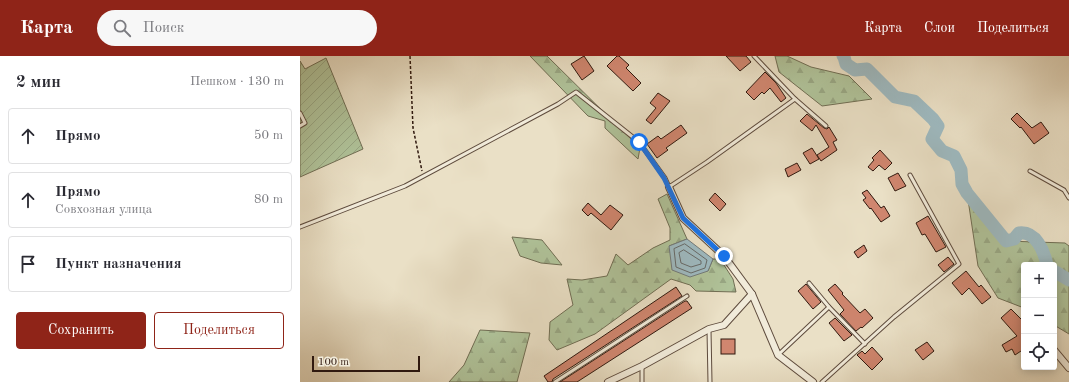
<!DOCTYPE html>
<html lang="ru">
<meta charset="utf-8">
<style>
body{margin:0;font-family:"Old Standard TT",serif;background:#f7f7f7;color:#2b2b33}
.controls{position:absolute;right:12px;bottom:12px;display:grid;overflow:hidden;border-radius:4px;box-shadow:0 2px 10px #0003}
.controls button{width:36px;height:36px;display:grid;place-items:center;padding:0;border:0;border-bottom:1px solid #e1e1e2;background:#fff;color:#2b2b33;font:20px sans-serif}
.scale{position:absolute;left:12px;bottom:10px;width:108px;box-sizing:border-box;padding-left:4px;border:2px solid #30190f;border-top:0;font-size:11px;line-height:14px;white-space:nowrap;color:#30190f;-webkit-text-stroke:3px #f1ebda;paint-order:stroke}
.stop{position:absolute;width:12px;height:12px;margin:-9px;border:3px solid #1a73e8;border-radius:50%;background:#fff}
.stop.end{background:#1a73e8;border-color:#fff;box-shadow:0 1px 4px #0008}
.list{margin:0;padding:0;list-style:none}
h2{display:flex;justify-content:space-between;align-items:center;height:52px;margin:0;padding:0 16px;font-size:17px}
h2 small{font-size:13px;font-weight:400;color:#7c7c81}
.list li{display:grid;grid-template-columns:26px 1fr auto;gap:12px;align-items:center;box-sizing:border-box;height:56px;margin:0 8px 8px;padding:0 8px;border:1px solid #e1e1e2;border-radius:4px}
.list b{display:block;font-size:15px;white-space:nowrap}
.list p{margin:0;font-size:13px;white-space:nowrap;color:#7c7c81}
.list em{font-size:13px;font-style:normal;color:#7c7c81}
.actions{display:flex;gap:8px;padding:12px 16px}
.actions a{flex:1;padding:9px 0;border:1px solid #8f2418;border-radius:4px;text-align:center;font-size:14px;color:#8f2418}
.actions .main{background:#8f2418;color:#fff}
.icon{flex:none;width:22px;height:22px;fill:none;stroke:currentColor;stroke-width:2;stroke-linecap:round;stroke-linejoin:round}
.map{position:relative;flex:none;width:769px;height:326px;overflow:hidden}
header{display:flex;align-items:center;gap:24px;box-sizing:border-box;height:56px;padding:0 20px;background:#8f2418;color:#fff}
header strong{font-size:19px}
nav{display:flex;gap:22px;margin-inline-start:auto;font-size:14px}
.search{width:280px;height:36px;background:#f7f7f7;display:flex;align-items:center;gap:10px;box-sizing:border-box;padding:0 14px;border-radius:22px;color:#7c7c81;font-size:15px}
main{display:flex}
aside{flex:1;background:#fff}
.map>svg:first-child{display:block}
</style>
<header>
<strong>Карта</strong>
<div class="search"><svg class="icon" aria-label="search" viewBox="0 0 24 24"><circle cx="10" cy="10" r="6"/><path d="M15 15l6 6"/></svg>Поиск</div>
<nav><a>Карта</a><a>Слои</a><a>Поделиться</a></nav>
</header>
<main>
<aside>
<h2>2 мин<small>Пешком · 130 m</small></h2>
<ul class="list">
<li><svg class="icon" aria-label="ahead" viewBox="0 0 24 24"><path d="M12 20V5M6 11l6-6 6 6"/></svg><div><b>Прямо</b></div><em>50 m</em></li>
<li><svg class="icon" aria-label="ahead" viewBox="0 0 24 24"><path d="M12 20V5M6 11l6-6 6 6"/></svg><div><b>Прямо</b><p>Совхозная улица</p></div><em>80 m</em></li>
<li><svg class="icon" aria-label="arrive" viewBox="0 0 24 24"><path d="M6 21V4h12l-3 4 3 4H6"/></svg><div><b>Пункт назначения</b></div></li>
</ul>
<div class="actions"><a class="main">Сохранить</a><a>Поделиться</a></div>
</aside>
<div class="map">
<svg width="769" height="326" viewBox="0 0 769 326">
<defs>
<pattern id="forest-firs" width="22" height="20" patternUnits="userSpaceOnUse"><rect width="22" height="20" fill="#b0c39a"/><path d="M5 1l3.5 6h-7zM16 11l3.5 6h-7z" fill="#98a784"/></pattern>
<pattern id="garden-furrows" width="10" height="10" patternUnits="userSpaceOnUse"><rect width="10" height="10" fill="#b0c39a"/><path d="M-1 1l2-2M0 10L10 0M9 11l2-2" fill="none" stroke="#98a784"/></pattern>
</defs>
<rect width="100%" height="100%" fill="#eae0c6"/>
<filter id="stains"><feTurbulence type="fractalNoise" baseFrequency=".005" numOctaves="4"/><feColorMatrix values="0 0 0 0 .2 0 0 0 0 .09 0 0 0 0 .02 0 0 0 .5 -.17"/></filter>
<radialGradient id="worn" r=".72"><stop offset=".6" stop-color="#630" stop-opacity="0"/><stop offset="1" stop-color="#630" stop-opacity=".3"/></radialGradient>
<g fill="url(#forest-firs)" stroke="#706e54">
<path d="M230 0H247L340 92 338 103 305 72V65L288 60Z"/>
<path d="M475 0H487L511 11 549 20 572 43 522 50 479 16Z"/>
<path d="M667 137 706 185 765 187 769 190V278L754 269V209H724V252L698 242 678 210Z"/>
<path d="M367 138 387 183 369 190 408 215 413 203H420L433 223 436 236 396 235 390 229 371 223 295 278 257 294 249 284 250 266 273 249 267 223 282 224 307 220 316 198 328 209 353 192 370 184V172L358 143Z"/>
<path d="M212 181 242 184 262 209 241 207 220 200Z"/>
<path d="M180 274 230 277 217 326H149L164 309Z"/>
</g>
<path fill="url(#garden-furrows)" stroke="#706e54" d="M26 2 63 93 0 121V5L5 13Z"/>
<path fill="#9ebac1" stroke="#727a7a" d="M387 183 413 203 408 215 390 221 372 214 369 190Z"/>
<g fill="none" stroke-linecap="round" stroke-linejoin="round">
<g stroke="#676a68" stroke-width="1">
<path d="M385 188 407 204 405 212 391 217 376 211 374 193Z"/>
<path d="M384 194 401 205V208L391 211 381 207 379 197Z"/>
</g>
<g stroke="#9ebac1" stroke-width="13">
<path d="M543 0 544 1 546 8 555 14 567 13 595 41 614 45 633 63 638 70 632 83 642 95 654 100 661 114 662 128 667 137 706 185 714 183 719 177C736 175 744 195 747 209"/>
<path d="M754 215 769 224"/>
</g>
</g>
<g fill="#d0866f" stroke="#30190f">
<path d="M284 0 294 15 282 24 271 8Z"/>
<path d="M317 0H319L329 9 326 12 341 27 333 35 307 10Z"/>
<path d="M426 0H446L451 6 440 15Z"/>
<path d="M465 16 476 27 486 42 481 46 470 32 464 38 462 36 454 44 446 36Z"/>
<path d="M358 37 370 45 351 68 346 64 356 52 350 47Z"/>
<path d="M717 57 732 72 741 66 749 77 734 88 721 71 720 72 711 63Z"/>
<path d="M507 58 524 72 527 73 529 71 537 84 533 86 537 94 521 105 517 99 529 91 516 69 512 75 500 65Z"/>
<path d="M381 69 387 77 366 92 368 94 357 102 347 88 358 80 361 83Z"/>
<path d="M512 92 519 103 510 108 503 97Z"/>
<path d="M580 94 592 107 585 114 579 109 573 115 568 111 574 104 572 102Z"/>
<path d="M497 107 501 114 488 121 485 113Z"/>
<path d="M598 117 606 130 595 135 588 122Z"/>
<path d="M567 134 581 152 584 150 590 160 581 166 571 152 570 153 563 144 566 142 562 137Z"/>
<path d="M415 137 426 148 420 155 409 144Z"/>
<path d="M288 147 301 159 310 149 323 159 311 174 291 157 288 160 282 154Z"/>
<path d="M628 160 646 191 636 196 625 178 622 179 616 167Z"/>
<path d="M564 189 567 195 558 202 554 196Z"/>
<path d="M648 201 654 208 644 216 638 209Z"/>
<path d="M666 215 679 231 681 229 691 241 682 248 669 232 662 239 652 227Z"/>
<path d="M506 228 521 246 513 253 498 235Z"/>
<path d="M535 228 543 237 542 238 560 257 565 253 573 262 562 272 561 271 556 275 540 258 544 254 528 234Z"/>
<path d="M376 231 382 240 253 323 252 326H248L244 320Z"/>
<path d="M385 245H387L392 252 277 326H260Z"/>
<path d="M711 253 724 266V293L715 299 712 293 706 296 702 289 717 280 701 262Z"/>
<path d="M535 262 552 279 544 285 529 267Z"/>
<rect x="421" y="283" width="14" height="15"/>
<path d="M627 286 634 295 623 304 615 294Z"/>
<path d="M572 291 583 303 572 314 557 299 562 295 565 298Z"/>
</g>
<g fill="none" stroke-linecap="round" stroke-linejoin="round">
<g stroke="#5e4b3d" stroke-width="5">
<g id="service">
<path d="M495 43 526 70"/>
<path d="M0 57 5 67 0 70"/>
<path d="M730 115 764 134 769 142"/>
<path d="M0 171 105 130 258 48 276 36 339 86 365 122 369 131 407 106 495 43 454 0"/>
<path d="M509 227 529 251 565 288"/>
<path d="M409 274 410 326"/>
<path d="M478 299 529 251"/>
<path d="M342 310V326"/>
<path d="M255 326 387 240"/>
<path d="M522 326 594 261 659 208 610 119"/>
</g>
</g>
<g stroke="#5e4b3d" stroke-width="8">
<g id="minor">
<path d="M369 131 383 162 424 200 452 238 478 299 513 326"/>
<path d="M754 294 769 312"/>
<path d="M308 326 342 310 409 273 424 269 452 238"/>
</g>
</g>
<path stroke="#30190f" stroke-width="1.5" stroke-dasharray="3 2" stroke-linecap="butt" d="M110 0 113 72 122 115"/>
<use href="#service" stroke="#f1ebda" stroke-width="3"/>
<use href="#minor" stroke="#f1ebda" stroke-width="6"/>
</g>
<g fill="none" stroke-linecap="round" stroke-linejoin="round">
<path stroke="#1a73e8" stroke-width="5" d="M339 86 364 122 383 162 424 200"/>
</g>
<rect width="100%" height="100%" filter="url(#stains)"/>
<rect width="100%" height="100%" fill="url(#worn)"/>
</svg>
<div class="controls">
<button>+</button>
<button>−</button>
<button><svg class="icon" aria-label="locate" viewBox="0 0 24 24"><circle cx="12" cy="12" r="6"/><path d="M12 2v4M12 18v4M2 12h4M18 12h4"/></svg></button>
</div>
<div class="scale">100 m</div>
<div class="stop" style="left:339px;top:86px"></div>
<div class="stop end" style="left:424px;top:200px"></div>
</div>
</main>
